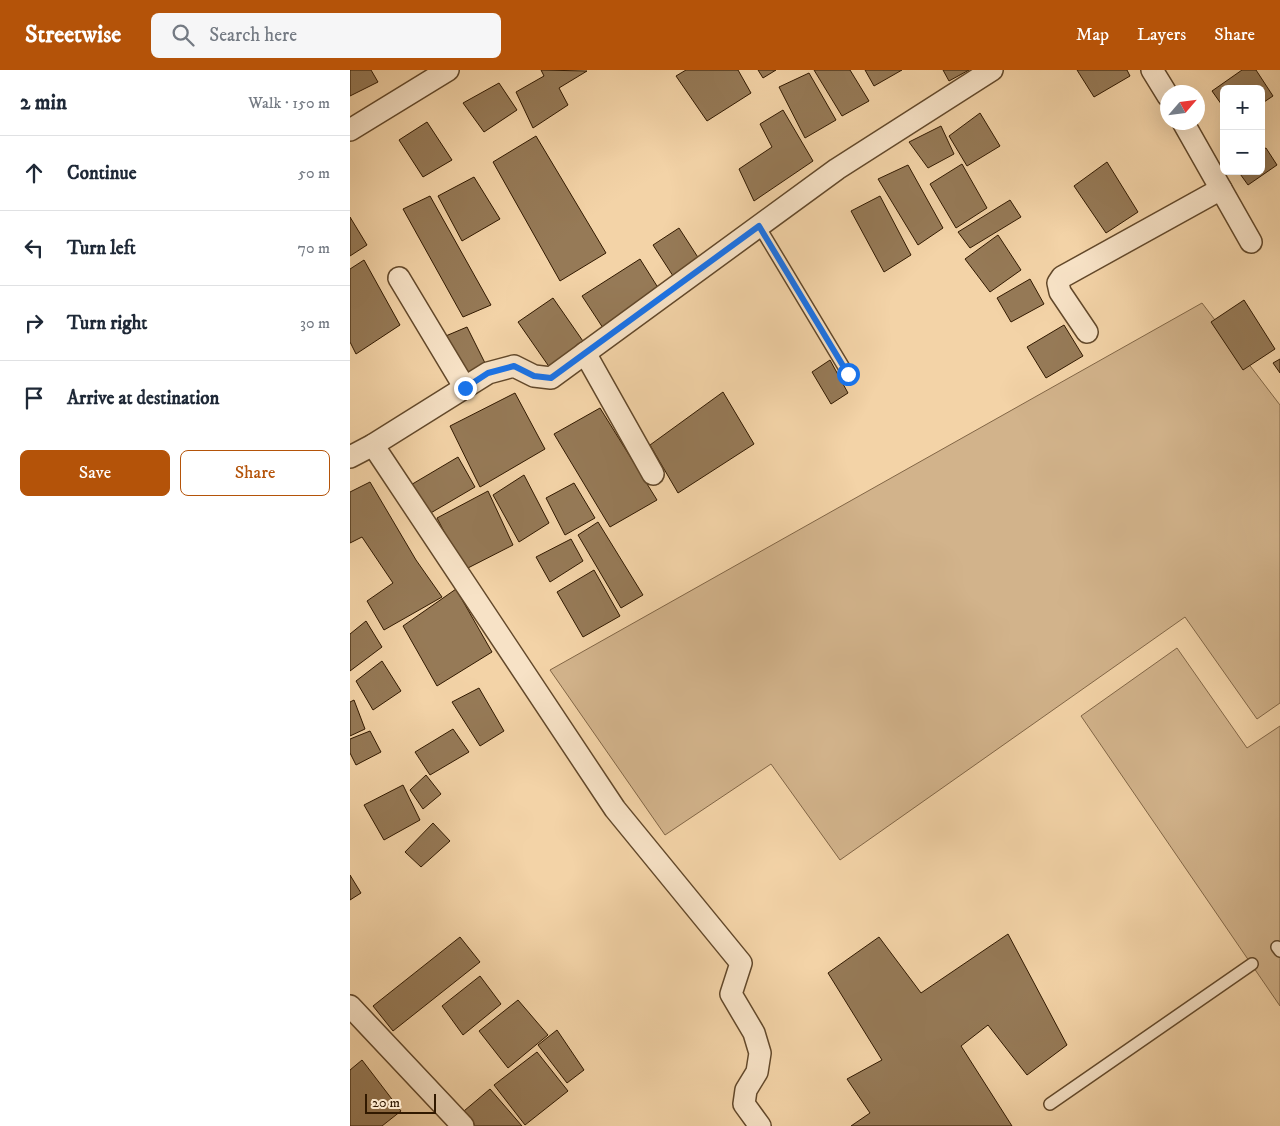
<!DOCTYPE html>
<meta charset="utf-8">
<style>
body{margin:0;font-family:"IM FELL DW Pica",serif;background:#f6f6f7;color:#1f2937}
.controls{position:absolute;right:15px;top:15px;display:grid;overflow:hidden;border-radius:8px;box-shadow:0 5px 20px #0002}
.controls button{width:45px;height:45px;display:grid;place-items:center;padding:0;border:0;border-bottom:1px solid #e0e1e3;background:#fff;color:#1f2937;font:25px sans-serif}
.compass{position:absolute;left:810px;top:15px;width:45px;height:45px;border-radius:50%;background:#fff;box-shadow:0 5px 20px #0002;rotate:62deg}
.scale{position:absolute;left:15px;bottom:12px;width:71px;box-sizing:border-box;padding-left:5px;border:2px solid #311900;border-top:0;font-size:14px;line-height:18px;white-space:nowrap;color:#311900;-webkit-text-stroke:4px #f7e2c6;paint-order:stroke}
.stop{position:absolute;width:15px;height:15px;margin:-11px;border:4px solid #1a73e8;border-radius:50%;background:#fff}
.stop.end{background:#1a73e8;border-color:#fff;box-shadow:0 1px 5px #0008}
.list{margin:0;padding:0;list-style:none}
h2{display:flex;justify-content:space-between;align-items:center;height:65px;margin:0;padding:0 20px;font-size:21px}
h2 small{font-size:16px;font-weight:400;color:#747a83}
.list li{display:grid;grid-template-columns:32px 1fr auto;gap:15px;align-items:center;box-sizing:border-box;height:75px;padding:0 20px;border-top:1px solid #e0e1e3}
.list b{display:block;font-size:19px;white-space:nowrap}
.list em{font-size:16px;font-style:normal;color:#747a83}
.actions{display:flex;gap:10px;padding:15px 20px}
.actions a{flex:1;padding:11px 0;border:1px solid #b45309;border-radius:8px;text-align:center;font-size:18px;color:#b45309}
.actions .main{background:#b45309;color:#fff}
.icon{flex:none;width:28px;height:28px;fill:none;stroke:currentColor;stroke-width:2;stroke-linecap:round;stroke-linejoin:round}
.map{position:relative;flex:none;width:930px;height:1056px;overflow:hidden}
header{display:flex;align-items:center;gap:30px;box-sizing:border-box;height:70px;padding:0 25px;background:#b45309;color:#fff}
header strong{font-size:24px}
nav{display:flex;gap:28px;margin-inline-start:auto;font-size:18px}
.search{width:350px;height:45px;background:#f6f6f7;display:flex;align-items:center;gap:12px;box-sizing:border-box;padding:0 18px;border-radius:8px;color:#747a83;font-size:19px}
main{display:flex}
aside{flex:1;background:#fff}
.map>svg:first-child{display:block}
</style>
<header>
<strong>Streetwise</strong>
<div class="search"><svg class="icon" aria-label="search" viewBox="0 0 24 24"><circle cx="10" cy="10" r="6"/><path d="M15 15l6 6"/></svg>Search here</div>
<nav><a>Map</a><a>Layers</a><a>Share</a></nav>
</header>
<main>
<aside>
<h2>2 min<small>Walk · 150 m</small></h2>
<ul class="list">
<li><svg class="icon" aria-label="ahead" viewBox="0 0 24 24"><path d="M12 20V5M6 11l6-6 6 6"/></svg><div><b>Continue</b></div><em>50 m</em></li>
<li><svg class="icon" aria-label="left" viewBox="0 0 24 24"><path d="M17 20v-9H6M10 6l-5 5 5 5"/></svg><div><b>Turn left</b></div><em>70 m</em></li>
<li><svg class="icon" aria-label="right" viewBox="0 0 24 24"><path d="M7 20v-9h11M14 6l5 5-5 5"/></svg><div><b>Turn right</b></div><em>30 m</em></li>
<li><svg class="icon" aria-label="arrive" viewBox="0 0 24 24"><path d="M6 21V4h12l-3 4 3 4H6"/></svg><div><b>Arrive at destination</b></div></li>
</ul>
<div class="actions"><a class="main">Save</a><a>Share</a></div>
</aside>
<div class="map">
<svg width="930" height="1056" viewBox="0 0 930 1056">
<rect width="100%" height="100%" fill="#f3d3a7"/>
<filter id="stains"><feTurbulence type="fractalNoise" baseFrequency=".004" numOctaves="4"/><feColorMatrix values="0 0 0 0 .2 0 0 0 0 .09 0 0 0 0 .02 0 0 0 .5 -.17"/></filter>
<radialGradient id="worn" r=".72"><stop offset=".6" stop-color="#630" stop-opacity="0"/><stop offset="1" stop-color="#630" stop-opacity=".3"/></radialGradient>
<g fill="#d2b38b" stroke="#826646">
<path d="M852 233 930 335V633L907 649 835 547 490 790 421 694 315 765 200 600Z"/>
<path d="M827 578 897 678 930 656V936L731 646Z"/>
</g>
<g fill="#967a57" stroke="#311900">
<path d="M0 0H21L28 12 0 26Z"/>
<path d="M191 0 237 1 209 18 218 35 183 58 166 22 194 6Z"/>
<path d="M336 0H388L401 23 357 51 326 6Z"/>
<path d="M408 0H426L413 8Z"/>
<path d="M464 0H500L519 31 492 46Z"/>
<path d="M515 0H552L524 16Z"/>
<path d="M593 0H619L599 11Z"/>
<path d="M727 0H777L780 6 744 27Z"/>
<path d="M892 0H906L923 26 911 34V19H874V38L862 21Z"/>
<path d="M459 3 486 50 455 68 429 17Z"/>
<path d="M149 13 167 40 134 62 113 33Z"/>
<path d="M433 40 463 91 404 131 389 99 422 77 410 54Z"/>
<path d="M630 43 650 76 617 96 599 66Z"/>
<path d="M77 52 102 90 73 107 49 70Z"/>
<path d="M591 56 604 84 578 98 559 72Z"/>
<path d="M186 66 256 183 210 211 143 92Z"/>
<path d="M916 78 927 95 898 115 888 101H911V80Z"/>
<path d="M757 92 788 142 756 163 724 116Z"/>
<path d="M612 94 637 138 606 158 580 114Z"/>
<path d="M558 95 593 158 568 175 528 109Z"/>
<path d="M124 107 150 149 112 171 88 126Z"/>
<path d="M80 126 141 235 113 247 53 139Z"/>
<path d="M530 126 561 185 534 202 501 141Z"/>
<path d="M660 130 671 147 620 178 608 162Z"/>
<path d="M0 147 17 175 0 186Z"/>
<path d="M329 158 351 192 325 209 303 175Z"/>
<path d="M648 165 671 200 640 222 615 189Z"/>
<path d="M290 189 312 224 255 261 232 226Z"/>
<path d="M14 190 50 255 6 284 0 272V199Z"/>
<path d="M680 209 694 234 661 252 647 228Z"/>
<path d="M203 228 235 274 200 298 168 252Z"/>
<path d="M894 230 925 279 893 300 861 252Z"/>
<path d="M714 255 733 286 696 308 677 277Z"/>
<path d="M117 257 136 295 116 309 91 268Z"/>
<path d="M930 289V303L923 293Z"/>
<path d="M480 290 498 323 481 334 462 302Z"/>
<path d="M373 322 404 374 328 423 300 375Z"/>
<path d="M165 323 195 379 130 417 100 356Z"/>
<path d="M250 338 307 430 260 457 204 364Z"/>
<path d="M108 387 125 417 79 444 59 416Z"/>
<path d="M174 405 199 453 169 472 143 425Z"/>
<path d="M20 412 66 490 92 527 34 560 17 531 43 513 12 467 0 473V422Z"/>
<path d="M224 413 245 448 215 465 196 428Z"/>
<path d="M138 421 163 475 114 500 87 448Z"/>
<path d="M248 452 293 525 271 538 228 465Z"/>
<path d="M221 469 233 491 200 512 186 487Z"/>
<path d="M244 500 270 546 233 567 207 522Z"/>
<path d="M106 519 142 582 87 616 53 556Z"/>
<path d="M16 551 32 577 0 601V564Z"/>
<path d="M32 591 51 621 23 640 6 611Z"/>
<path d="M129 618 154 661 130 676 102 632Z"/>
<path d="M4 630 15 659 0 666V632Z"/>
<path d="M103 659 119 682 80 705 65 682Z"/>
<path d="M20 661 31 682 6 695 0 683V669Z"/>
<path d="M76 705 91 724 73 739 60 720Z"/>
<path d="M53 715 70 750 34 770 14 735Z"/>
<path d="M83 753 100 771 71 797 55 782Z"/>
<path d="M0 805 11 823 0 830Z"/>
<path d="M658 864 717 975 677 1005 638 955 611 976 662 1056H501L520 1043 497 1009 532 990 478 903 529 867 571 923Z"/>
<path d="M110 867 130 892 43 961 23 936Z"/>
<path d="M130 906 151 934 113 965 92 936Z"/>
<path d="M168 930 198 965 158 998 129 961Z"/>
<path d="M207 960 234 1000 217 1013 188 975Z"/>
<path d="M187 982 218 1021 175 1055 144 1015Z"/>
<path d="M12 990 51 1041 32 1056H0V1000Z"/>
<path d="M140 1019 172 1056H116L108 1046Z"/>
</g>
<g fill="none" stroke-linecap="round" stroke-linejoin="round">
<g stroke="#62482a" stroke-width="14">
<g id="lane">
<path d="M409 156 498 304"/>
<path d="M927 877 930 881"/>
<path d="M700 1034 902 894"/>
</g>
</g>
<g stroke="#62482a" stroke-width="24">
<g id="street">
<path d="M802 0 818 26"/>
<path d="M833 52 901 172"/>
<path d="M0 60 98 0"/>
<path d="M49 208 115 318"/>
<path d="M737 262 710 222 708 213 712 207 871 119"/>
<path d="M235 283 303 404"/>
<path d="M23 375 265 739 391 893 381 924 404 963 410 983 407 1002 396 1020 394 1034 410 1056"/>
<path d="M0 387 23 375 138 303 164 296 184 306 201 308 487 99 642 0"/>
<path d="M0 936 113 1056"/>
</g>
</g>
<use href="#lane" stroke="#f7e2c6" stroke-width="11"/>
<use href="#street" stroke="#f7e2c6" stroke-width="21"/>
</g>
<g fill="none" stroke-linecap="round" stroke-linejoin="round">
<path stroke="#1a73e8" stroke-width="6" d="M115 318 138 303 164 296 184 306 201 308 409 156 498 304"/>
</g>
<rect width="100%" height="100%" filter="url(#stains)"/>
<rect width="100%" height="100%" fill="url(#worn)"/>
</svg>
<div class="controls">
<button>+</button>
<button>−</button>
</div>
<svg class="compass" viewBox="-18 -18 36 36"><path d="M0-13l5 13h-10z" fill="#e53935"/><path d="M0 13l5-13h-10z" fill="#747a83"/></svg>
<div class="scale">20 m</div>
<div class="stop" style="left:498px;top:304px"></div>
<div class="stop end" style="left:115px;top:318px"></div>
</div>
</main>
